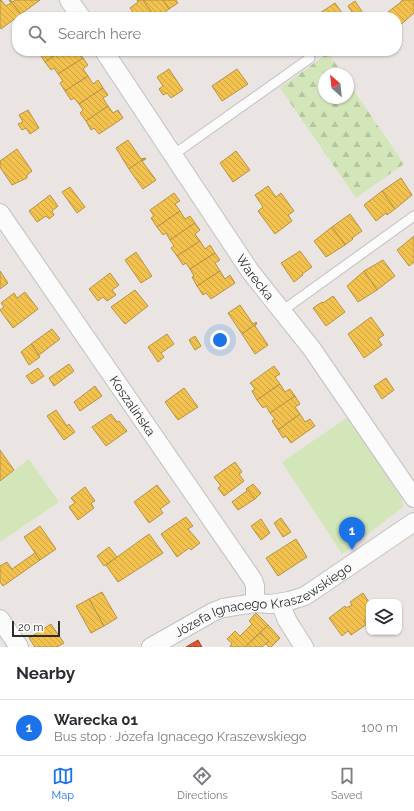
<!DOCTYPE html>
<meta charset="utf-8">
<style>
body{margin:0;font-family:Raleway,sans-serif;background:#f7f7f7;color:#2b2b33}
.controls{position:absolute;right:12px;bottom:12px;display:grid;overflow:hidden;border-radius:8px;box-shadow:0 1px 3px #0004}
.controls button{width:36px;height:36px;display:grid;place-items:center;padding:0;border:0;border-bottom:1px solid #e1e1e2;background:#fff;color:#2b2b33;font:20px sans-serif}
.compass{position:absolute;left:318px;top:68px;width:36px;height:36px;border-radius:50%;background:#fff;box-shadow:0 1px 3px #0004;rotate:333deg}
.scale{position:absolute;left:12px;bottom:10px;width:48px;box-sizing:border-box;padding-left:4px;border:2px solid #2c2c2c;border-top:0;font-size:11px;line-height:14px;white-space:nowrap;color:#2c2c2c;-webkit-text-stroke:3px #fff;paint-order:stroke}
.you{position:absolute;left:220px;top:340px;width:14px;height:14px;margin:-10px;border:3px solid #fff;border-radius:50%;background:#1a73e8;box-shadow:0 0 0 6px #1a73e833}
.badge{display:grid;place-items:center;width:26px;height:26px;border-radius:50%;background:#1a73e8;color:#fff;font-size:13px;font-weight:700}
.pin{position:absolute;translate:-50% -33px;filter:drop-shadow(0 1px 2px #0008)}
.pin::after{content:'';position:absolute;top:21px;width:14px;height:12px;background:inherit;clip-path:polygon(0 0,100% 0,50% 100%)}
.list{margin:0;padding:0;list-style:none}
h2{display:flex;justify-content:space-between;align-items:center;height:52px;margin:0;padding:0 16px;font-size:17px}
h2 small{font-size:13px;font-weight:400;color:#7c7c81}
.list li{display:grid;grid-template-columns:26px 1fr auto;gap:12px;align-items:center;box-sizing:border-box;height:56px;padding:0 16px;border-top:1px solid #e1e1e2}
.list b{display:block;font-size:15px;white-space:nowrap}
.list p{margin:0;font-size:13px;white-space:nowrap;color:#7c7c81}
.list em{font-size:13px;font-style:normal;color:#7c7c81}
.icon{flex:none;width:22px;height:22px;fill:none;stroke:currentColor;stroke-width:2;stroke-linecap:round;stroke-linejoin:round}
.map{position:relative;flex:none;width:414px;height:647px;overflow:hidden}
.search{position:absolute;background:#fff;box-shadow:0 1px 3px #0004;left:12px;right:12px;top:12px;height:44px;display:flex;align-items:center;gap:10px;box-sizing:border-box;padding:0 14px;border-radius:16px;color:#7c7c81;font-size:15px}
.sheet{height:108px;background:#fff}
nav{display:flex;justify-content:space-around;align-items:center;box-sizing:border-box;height:56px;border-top:1px solid #e1e1e2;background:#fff;font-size:11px;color:#7c7c81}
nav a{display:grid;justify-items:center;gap:2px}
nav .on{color:#1a73e8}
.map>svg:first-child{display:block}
</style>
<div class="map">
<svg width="414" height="647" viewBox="0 0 414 647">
<defs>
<pattern id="forest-firs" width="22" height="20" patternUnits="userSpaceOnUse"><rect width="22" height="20" fill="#d3e6b9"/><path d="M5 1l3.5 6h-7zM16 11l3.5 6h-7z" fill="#b5c59f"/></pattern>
<pattern id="homes-back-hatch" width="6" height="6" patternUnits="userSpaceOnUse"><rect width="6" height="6" fill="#f2c14e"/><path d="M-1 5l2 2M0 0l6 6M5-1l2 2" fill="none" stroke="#d0a644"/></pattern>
<pattern id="shops-back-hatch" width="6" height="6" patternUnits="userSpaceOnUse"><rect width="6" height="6" fill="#e4572e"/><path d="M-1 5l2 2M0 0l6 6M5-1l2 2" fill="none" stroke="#b94827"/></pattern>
</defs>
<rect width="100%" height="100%" fill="#eae5e2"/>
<g fill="#d3e6b9">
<path d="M348 417 402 499 403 507 342 554 282 462Z"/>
<path d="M29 459 59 502 0 542V481Z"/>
</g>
<path fill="url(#forest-firs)" d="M328 53 343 74H324V98H348V82L404 164 356 198 280 88Z"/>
<g fill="url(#homes-back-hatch)" stroke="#b79444">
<path d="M0 0H1L6 6 11 3 9 0H10L21 14 1 29 0 27Z"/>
<path d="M10 0 13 2 15 0H40L21 14Z"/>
<path d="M137 0H143L155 17H136L130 8 138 2Z"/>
<path d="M143 0H163L169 9 158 17H155Z"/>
<path d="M163 0H176L178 3 169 9Z"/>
<path d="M402 0H414V13L397 28V17H391L392 16 388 12 401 2Z"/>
<path d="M355 1 365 16 363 17H355L348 6Z"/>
<path d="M335 3 345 17H319L317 15Z"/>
<path d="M43 51H42H61L45 62 39 53Z"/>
<path d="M61 51H71L73 54 78 51 83 58 58 74 54 68 51 70 45 62Z"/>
<path d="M83 58 88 65 83 69 88 76 65 91 60 83 63 81 58 74Z"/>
<path d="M169 69 183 90 171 98 167 93 163 95 159 89 163 86 157 77Z"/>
<path d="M237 69 248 84 222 101 212 86Z"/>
<path d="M88 76 93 84 98 80 103 88 79 104 74 98 71 100 65 91Z"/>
<path d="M103 88 108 95 103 98 108 106 86 121 80 113 83 110 79 104Z"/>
<path d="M108 106 113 113 118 110 123 118 99 134 94 128 91 130 86 121Z"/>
<path d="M28 110 39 128 30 134 26 128 22 130 18 124 23 122 19 115Z"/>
<path d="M128 140 141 159 145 158 129 169 116 148Z"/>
<path d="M17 149 32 171 27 175V178L12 185 0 167V161Z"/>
<path d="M236 151 250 170 233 182 220 163Z"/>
<path d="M145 158 146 159 142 161 156 180 143 189 129 169Z"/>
<path d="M401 178 412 195 395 209 382 191Z"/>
<path d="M268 186 276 197 281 193 294 211 288 215 292 221 275 234 258 211 263 207 255 195Z"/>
<path d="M70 187 85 207 77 213 62 192Z"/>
<path d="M382 191 395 209 387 215 386 213 376 221 364 205Z"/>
<path d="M174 193 180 201 175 204 180 211 157 227 151 218 154 216 150 210Z"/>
<path d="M50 195 58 206 52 211 54 215 49 219 46 216 37 222 29 211Z"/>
<path d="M180 211 185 219 190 216 195 223 170 240 166 233 163 235 157 227Z"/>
<path d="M350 214 362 231 352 238 353 239 345 245 332 227Z"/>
<path d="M195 223 200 230 195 234 200 241 177 256 171 248 174 246 170 240Z"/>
<path d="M332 227 345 245 326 257 314 241Z"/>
<path d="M414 236V262L409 266 397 250Z"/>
<path d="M200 241 205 249 210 245 215 253 190 269 186 263 183 265 177 256Z"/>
<path d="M300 251 312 267 302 274 303 275 294 282 281 263Z"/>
<path d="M136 252 152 276 141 283 125 260Z"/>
<path d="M215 253 220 260 215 263 220 271 197 286 192 277 194 276 190 269Z"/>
<path d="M383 260 395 276 377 290 364 271Z"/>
<path d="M0 271 8 283 0 289Z"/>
<path d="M220 271 225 279 230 275 235 283 211 299 206 293 203 295 197 286Z"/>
<path d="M364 271 377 290 358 302 347 286Z"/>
<path d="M110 273 119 285 112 290 116 295 107 301 103 297 98 301 89 289Z"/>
<path d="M135 290 148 306 125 324 111 307Z"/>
<path d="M25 292 38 309 13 328 0 310 4 307 1 303 14 293 17 298Z"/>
<path d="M333 296 345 312 326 326 313 308 322 302 323 303Z"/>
<path d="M240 305 253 324 256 322 257 323 242 334 228 313Z"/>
<path d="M371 317 384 335 378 339 382 345 364 358 348 334Z"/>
<path d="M257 323 255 326 268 345 255 354 242 334Z"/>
<path d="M52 329 60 339 39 355 31 344Z"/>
<path d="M167 334 174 344 161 353 164 357 158 362 148 347Z"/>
<path d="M195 336 201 346 195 350 189 340Z"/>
<path d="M31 344 40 357 29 365 21 352Z"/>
<path d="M69 364 74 371 54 386 49 378Z"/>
<path d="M274 366 280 374 275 377 280 384 257 400 252 391 255 389 250 383Z"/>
<path d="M38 368 44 376 32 384 26 376Z"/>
<path d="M386 378 394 390 382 399 374 386Z"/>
<path d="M280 384 285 392 290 389 295 396 270 413 266 406 263 408 257 400Z"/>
<path d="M95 386 102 396 80 411 74 402Z"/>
<path d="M184 388 198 407 178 420 165 402Z"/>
<path d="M295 396 300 404 295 407 300 414 278 430 272 421 275 419 270 413Z"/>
<path d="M56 410 67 426 69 424 75 432 64 440 47 416Z"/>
<path d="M111 414 117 422 119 421 127 431 106 446 92 427Z"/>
<path d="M300 414 305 422 310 419 315 426 291 443 286 436 283 438 278 430Z"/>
<path d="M0 450 14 470 0 481Z"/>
<path d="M235 462 242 472 239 474 244 481 224 496 218 488 221 486 214 477Z"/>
<path d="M253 484 261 493 255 499 246 489Z"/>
<path d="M157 485 170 502 160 509 163 513 149 523 134 502Z"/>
<path d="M85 487 95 501 91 503 94 508 78 520 69 507 75 503 71 498Z"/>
<path d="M248 490 255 499 238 510 232 502Z"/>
<path d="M186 517 193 526 188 529 200 543 191 550 189 548 177 557 161 534Z"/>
<path d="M281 518 291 532 283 537 274 523Z"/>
<path d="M261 519 270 533 261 540 251 526Z"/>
<path d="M40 526 56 549 40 560 24 537Z"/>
<path d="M149 534 163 553 118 582 106 565Z"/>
<path d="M296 539 307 557 278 576 266 558Z"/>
<path d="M109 547 117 557 104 566 97 556Z"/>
<path d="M35 553 40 560 3 586 0 582V566L7 562 12 569Z"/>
<path d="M102 592 117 618 104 626 89 599Z"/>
<path d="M363 593 369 602V617L364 620 367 624 351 635 348 631 342 636 329 618 345 606 346 608 352 605 350 602Z"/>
<path d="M89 599 104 626 91 633 76 606Z"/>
<path d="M256 613 268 625 245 647H230L232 643 227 639 235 631 240 636 252 624 249 621Z"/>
<path d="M51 624 64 643 57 647H35L29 638Z"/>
<path d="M268 625 280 638 271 647H269L266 644 269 641 260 633Z"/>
<path d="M260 633 269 641 262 647H245Z"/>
</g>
<path fill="url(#shops-back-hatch)" stroke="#ad4a2d" d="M198 640 202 647H186Z"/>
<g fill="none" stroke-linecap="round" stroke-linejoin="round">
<g stroke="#c2c1c1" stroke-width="11">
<g id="lane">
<path d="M173 155 310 58"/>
<path d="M282 311 414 216"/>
</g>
</g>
<g stroke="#c2c1c1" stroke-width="20">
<g id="street">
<path d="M69 0 81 17"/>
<path id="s1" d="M104 51 250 271 312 349 414 498"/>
<path id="s2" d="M0 213 253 580 255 586V603"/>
<path d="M280 603 287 620 304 647"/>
<path d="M0 619 19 647"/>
<path id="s3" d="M151 647 213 612 223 608 255 603 271 604 289 601 305 596 414 522"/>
</g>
</g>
<use href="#lane" stroke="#fcfbfb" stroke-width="9"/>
<use href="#street" stroke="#fcfbfb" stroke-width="18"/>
</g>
<g text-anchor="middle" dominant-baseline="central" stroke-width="4" stroke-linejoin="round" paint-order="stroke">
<g font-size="13" fill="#2c2c2c" stroke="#fff">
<text stroke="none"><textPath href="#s1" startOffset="272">Warecka</textPath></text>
<text stroke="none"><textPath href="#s2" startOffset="234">Koszalińska</textPath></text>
<text stroke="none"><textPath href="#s3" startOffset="124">Józefa Ignacego Kraszewskiego</textPath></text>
</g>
</g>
</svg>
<div class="controls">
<button><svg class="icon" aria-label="layers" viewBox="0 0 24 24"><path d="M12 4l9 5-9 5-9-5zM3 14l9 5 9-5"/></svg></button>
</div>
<svg class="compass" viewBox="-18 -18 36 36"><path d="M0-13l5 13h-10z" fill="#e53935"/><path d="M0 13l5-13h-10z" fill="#7c7c81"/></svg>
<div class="scale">20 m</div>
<div class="you"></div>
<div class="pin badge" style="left:352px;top:550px">1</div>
<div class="search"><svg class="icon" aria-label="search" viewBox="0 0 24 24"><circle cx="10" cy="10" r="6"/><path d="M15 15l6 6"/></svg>Search here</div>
</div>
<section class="sheet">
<h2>Nearby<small></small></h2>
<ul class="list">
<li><span class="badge">1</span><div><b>Warecka 01</b><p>Bus stop · Józefa Ignacego Kraszewskiego</p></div><em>100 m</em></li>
</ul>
</section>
<nav>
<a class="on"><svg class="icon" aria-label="map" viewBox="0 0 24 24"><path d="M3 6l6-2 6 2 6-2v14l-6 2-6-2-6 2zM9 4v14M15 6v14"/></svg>Map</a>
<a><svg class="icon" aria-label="directions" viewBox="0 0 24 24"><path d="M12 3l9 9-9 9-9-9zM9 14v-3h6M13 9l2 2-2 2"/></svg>Directions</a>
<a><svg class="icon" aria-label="saved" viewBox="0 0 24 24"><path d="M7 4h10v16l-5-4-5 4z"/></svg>Saved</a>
</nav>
